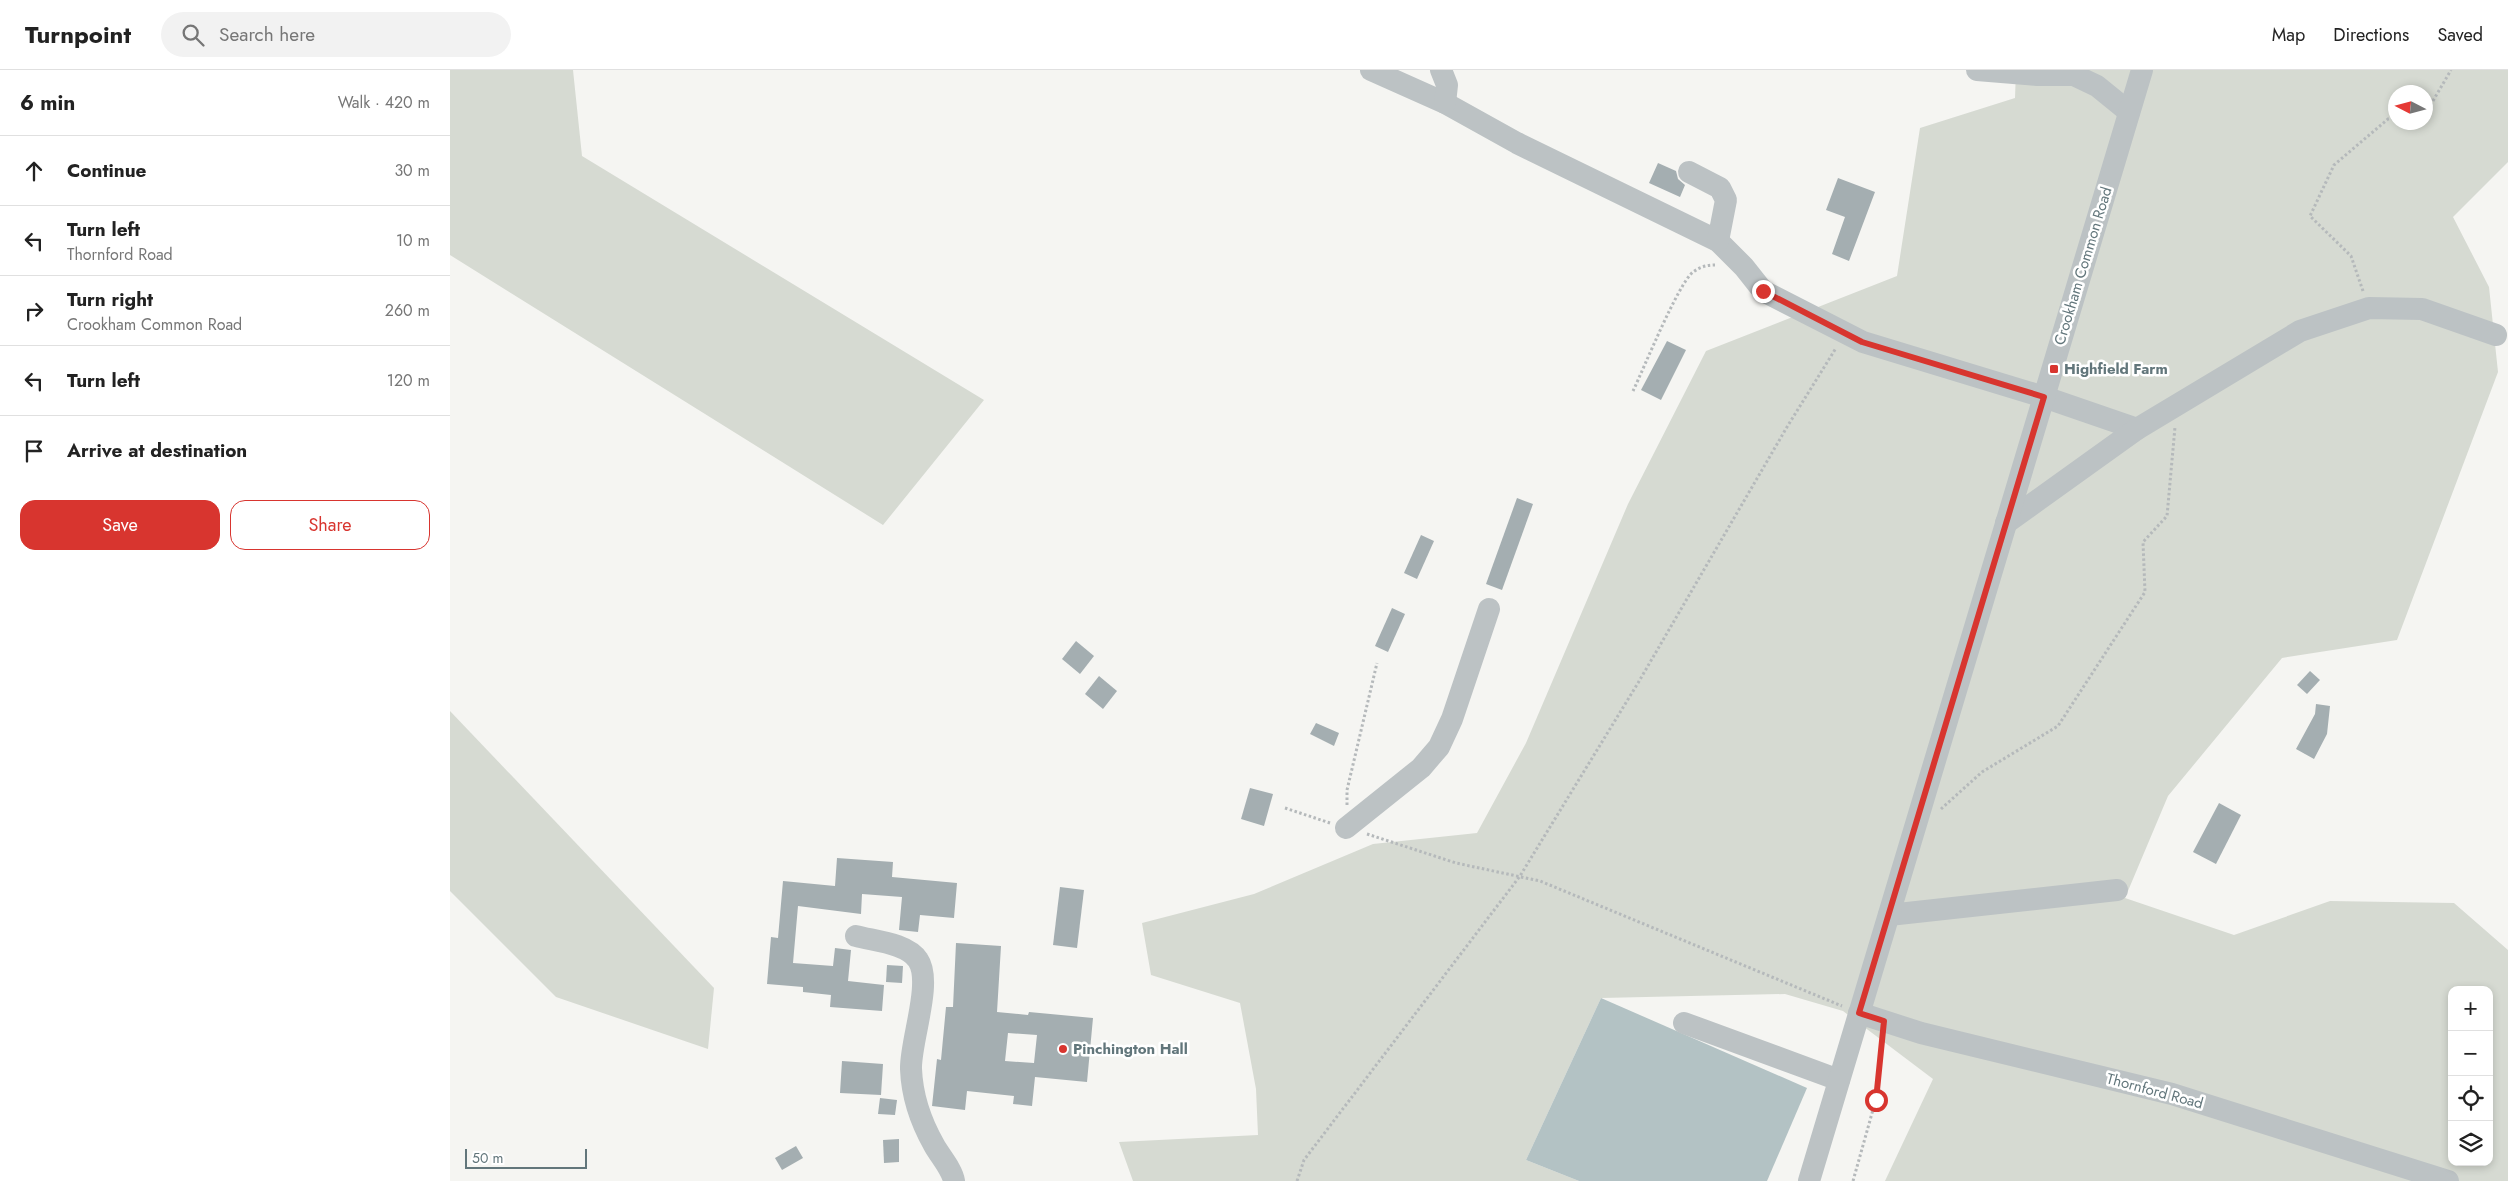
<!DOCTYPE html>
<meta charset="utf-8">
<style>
body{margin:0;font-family:Jost,sans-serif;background:#f2f2f2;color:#222}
.controls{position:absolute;right:15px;bottom:15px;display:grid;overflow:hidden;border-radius:10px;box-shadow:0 2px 8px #0003}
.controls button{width:45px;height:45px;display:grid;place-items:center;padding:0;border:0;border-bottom:1px solid #e0e0e0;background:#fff;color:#222;font:25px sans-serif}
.compass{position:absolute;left:1938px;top:15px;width:45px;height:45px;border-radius:50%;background:#fff;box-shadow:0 2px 8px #0003;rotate:276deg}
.scale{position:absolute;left:15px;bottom:12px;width:122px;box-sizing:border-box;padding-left:5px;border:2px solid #62767b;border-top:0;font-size:14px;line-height:18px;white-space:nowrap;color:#62767b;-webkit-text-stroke:4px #fff;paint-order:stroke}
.stop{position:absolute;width:15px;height:15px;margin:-11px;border:4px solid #d8352f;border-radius:50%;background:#fff}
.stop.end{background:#d8352f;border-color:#fff;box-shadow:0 1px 5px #0008}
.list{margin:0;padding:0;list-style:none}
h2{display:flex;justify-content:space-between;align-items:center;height:65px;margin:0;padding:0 20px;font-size:21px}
h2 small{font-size:16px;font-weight:400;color:#767676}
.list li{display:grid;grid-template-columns:32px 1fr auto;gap:15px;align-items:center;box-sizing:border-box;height:70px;padding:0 20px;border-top:1px solid #e0e0e0}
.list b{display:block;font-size:19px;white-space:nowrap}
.list p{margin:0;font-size:16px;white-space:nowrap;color:#767676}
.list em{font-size:16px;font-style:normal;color:#767676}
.actions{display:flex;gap:10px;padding:15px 20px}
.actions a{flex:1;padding:11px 0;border:1px solid #d8352f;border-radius:15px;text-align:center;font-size:18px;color:#d8352f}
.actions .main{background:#d8352f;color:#fff}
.icon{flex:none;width:28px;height:28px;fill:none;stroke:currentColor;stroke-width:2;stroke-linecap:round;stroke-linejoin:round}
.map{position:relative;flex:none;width:2058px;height:1111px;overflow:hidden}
header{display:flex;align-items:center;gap:30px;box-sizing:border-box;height:70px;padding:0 25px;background:#fff;border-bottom:1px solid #e0e0e0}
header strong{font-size:24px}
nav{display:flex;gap:28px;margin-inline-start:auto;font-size:18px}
.search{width:350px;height:45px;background:#f2f2f2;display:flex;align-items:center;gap:12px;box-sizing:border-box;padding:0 18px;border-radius:28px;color:#767676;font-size:19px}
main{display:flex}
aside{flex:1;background:#fff}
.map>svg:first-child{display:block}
</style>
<header>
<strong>Turnpoint</strong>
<div class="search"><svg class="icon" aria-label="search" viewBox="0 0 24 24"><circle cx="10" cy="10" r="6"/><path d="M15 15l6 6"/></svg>Search here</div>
<nav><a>Map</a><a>Directions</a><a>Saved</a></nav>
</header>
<main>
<aside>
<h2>6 min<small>Walk · 420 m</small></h2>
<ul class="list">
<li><svg class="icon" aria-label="ahead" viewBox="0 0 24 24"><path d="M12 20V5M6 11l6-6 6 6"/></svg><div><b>Continue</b></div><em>30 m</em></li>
<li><svg class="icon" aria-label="left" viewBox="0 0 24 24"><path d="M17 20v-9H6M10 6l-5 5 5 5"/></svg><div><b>Turn left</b><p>Thornford Road</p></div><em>10 m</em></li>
<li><svg class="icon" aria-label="right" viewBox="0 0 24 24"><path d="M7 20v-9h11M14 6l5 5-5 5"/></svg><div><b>Turn right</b><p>Crookham Common Road</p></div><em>260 m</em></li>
<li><svg class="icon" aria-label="left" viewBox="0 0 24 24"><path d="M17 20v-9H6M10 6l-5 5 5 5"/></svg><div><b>Turn left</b></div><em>120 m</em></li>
<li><svg class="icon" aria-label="arrive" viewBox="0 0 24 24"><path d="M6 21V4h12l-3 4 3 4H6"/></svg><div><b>Arrive at destination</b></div></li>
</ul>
<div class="actions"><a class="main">Save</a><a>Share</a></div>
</aside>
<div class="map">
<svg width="2058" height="1111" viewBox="0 0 2058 1111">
<rect width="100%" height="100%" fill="#f5f5f2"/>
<g fill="#d6dad2" fill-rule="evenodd">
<path d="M0 0H123L132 86 534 330 433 455 0 185Z"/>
<path d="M1566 0H2058V92L2003 147 2039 217 2048 302 1947 570 1832 588 1718 726 1675 828 1784 865 1880 831 2004 833 2058 880V1111H1435L1483 1009 1393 941 1335 924 1151 928 1076 1090 1129 1111H683L669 1072 808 1065 806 1019 790 933 701 905 692 853 804 824 923 774 1027 763 1076 673 1178 434 1256 281 1447 206 1470 58 1565 28ZM1946 22H1976V52H1946ZM2002 920H2039V1092H2002Z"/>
<path d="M0 641 264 918 258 979 106 927 0 821Z"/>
</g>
<path fill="#b3c2c4" d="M1151 928 1357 1018 1317 1111H1129L1076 1090Z"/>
<g fill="#a4aeb1" fill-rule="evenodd">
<path d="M1208 93 1226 101 1228 109 1235 115 1230 127 1199 113Z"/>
<path d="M1388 108 1425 122 1399 191 1382 184 1395 147 1376 140Z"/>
<path d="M1217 271 1236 280 1211 330 1191 320Z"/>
<path d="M1067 428 1083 434 1052 520 1036 514Z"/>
<path d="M971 465 984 471 967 509 954 503Z"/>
<path d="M942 538 955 544 938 582 925 576Z"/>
<path d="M626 571 644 586 630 604 612 589Z"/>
<path d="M1860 601 1870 610 1857 624 1847 615Z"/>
<path d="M649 606 667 621 653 639 635 624Z"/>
<path d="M1866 634 1880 636 1877 664 1864 689 1846 679 1865 644Z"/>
<path d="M866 653 889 663 884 676 860 664Z"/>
<path d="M800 718 823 724 814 756 791 749Z"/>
<path d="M1769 733 1791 745 1766 794 1743 782Z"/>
<path d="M387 788 443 792 442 807 507 813 504 848 470 845 468 862 449 860 452 827 412 824 411 844 348 836 343 893 383 896 385 878 401 880 398 911 434 915 432 941 380 937 381 925 353 922V917L317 914 321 867 328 868 333 811 385 816Z"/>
<path d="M610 817 634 820 627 878 603 875Z"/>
<path d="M506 873 551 876 547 942 578 945 579 942 643 948 637 1012 585 1007 582 1036 563 1034 564 1026 517 1021 515 1040 482 1036 487 989 491 990 496 937H503ZM558 963 587 965 584 993 555 991Z"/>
<path d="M437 895 453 896 452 913 436 912Z"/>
<path d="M392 991 433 994 431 1025 390 1023Z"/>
<path d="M430 1028 447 1030 445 1045 428 1044Z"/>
<path d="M449 1069V1092L434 1093 433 1070Z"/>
<path d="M346 1076 353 1088 332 1100 325 1088Z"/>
</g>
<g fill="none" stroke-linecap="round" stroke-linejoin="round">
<g stroke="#b5b9bb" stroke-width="3" stroke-dasharray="2.5 2.5" stroke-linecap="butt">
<path d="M1976 37 1980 36 2001 0"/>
<path d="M1913 221 1901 186 1860 146 1884 95 1938 49 1946 47"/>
<path d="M1183 321C1194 298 1228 214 1243 202 1250 197 1256 195 1265 195"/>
<path d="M897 735V720L927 593"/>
<path d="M835 738 880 753"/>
<path d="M1491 739 1532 702 1608 656 1695 522 1693 472 1717 446 1725 357"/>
<path d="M917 764 1006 793 1090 811 1392 936"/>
<path d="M847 1111 854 1090 1070 806 1188 613 1337 357 1386 278"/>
<path d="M1403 1111 1426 1029 1432 970"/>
</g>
<g stroke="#bcc2c4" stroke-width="22">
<path d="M921 0 995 33 1067 73 1268 171 1294 197 1313 221 1413 272 1594 327 1687 359"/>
<path d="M991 0 997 15 995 33"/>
<path d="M1527 0 1587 5H1624L1647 16 1679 42"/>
<path d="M1239 102 1270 118 1276 130 1268 171"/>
<path d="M1556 453 1687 359 1850 261 1919 238 1972 239 2046 265"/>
<path d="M896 758 971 698 989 677 1002 649 1039 539"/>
<path d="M1439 845 1667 820"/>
<path d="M406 866C424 871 457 873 468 890 483 912 460 972 461 999 462 1025 471 1052 484 1075 490 1086 502 1099 504 1111"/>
<path d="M1409 943 1471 963 1722 1024 1998 1111"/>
<path d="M1234 953 1389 1010"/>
<path d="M1359 1111 1692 0"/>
</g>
</g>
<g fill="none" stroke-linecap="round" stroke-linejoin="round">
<path stroke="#d8352f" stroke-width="6" d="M1313 221 1412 272 1594 327 1409 943 1434 951 1426 1030"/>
</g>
<g fill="#d8352f" stroke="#fff" stroke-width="2">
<rect x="1599" y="294" width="10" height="10" rx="2.5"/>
<circle cx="613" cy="979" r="5"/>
</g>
<g text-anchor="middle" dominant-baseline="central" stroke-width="5" stroke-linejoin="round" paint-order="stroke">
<g font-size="15" fill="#62767b" stroke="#fff">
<text transform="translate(1633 196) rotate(-73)">Crookham Common Road</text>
<text transform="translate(1705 1021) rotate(15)">Thornford Road</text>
</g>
<g font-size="15" font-weight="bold" fill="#62767b" stroke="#fff" text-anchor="start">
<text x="1614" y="299">Highfield Farm</text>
<text x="623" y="979">Pinchington Hall</text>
</g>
</g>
</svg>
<div class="controls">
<button>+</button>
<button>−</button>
<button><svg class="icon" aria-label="locate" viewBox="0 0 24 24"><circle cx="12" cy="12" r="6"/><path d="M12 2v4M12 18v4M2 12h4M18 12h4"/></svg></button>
<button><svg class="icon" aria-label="layers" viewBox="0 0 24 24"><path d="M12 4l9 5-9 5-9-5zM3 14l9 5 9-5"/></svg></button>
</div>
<svg class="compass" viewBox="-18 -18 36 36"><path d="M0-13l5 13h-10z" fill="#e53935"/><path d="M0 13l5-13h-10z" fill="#767676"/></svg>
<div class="scale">50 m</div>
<div class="stop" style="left:1426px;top:1030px"></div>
<div class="stop end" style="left:1313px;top:221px"></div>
</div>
</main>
